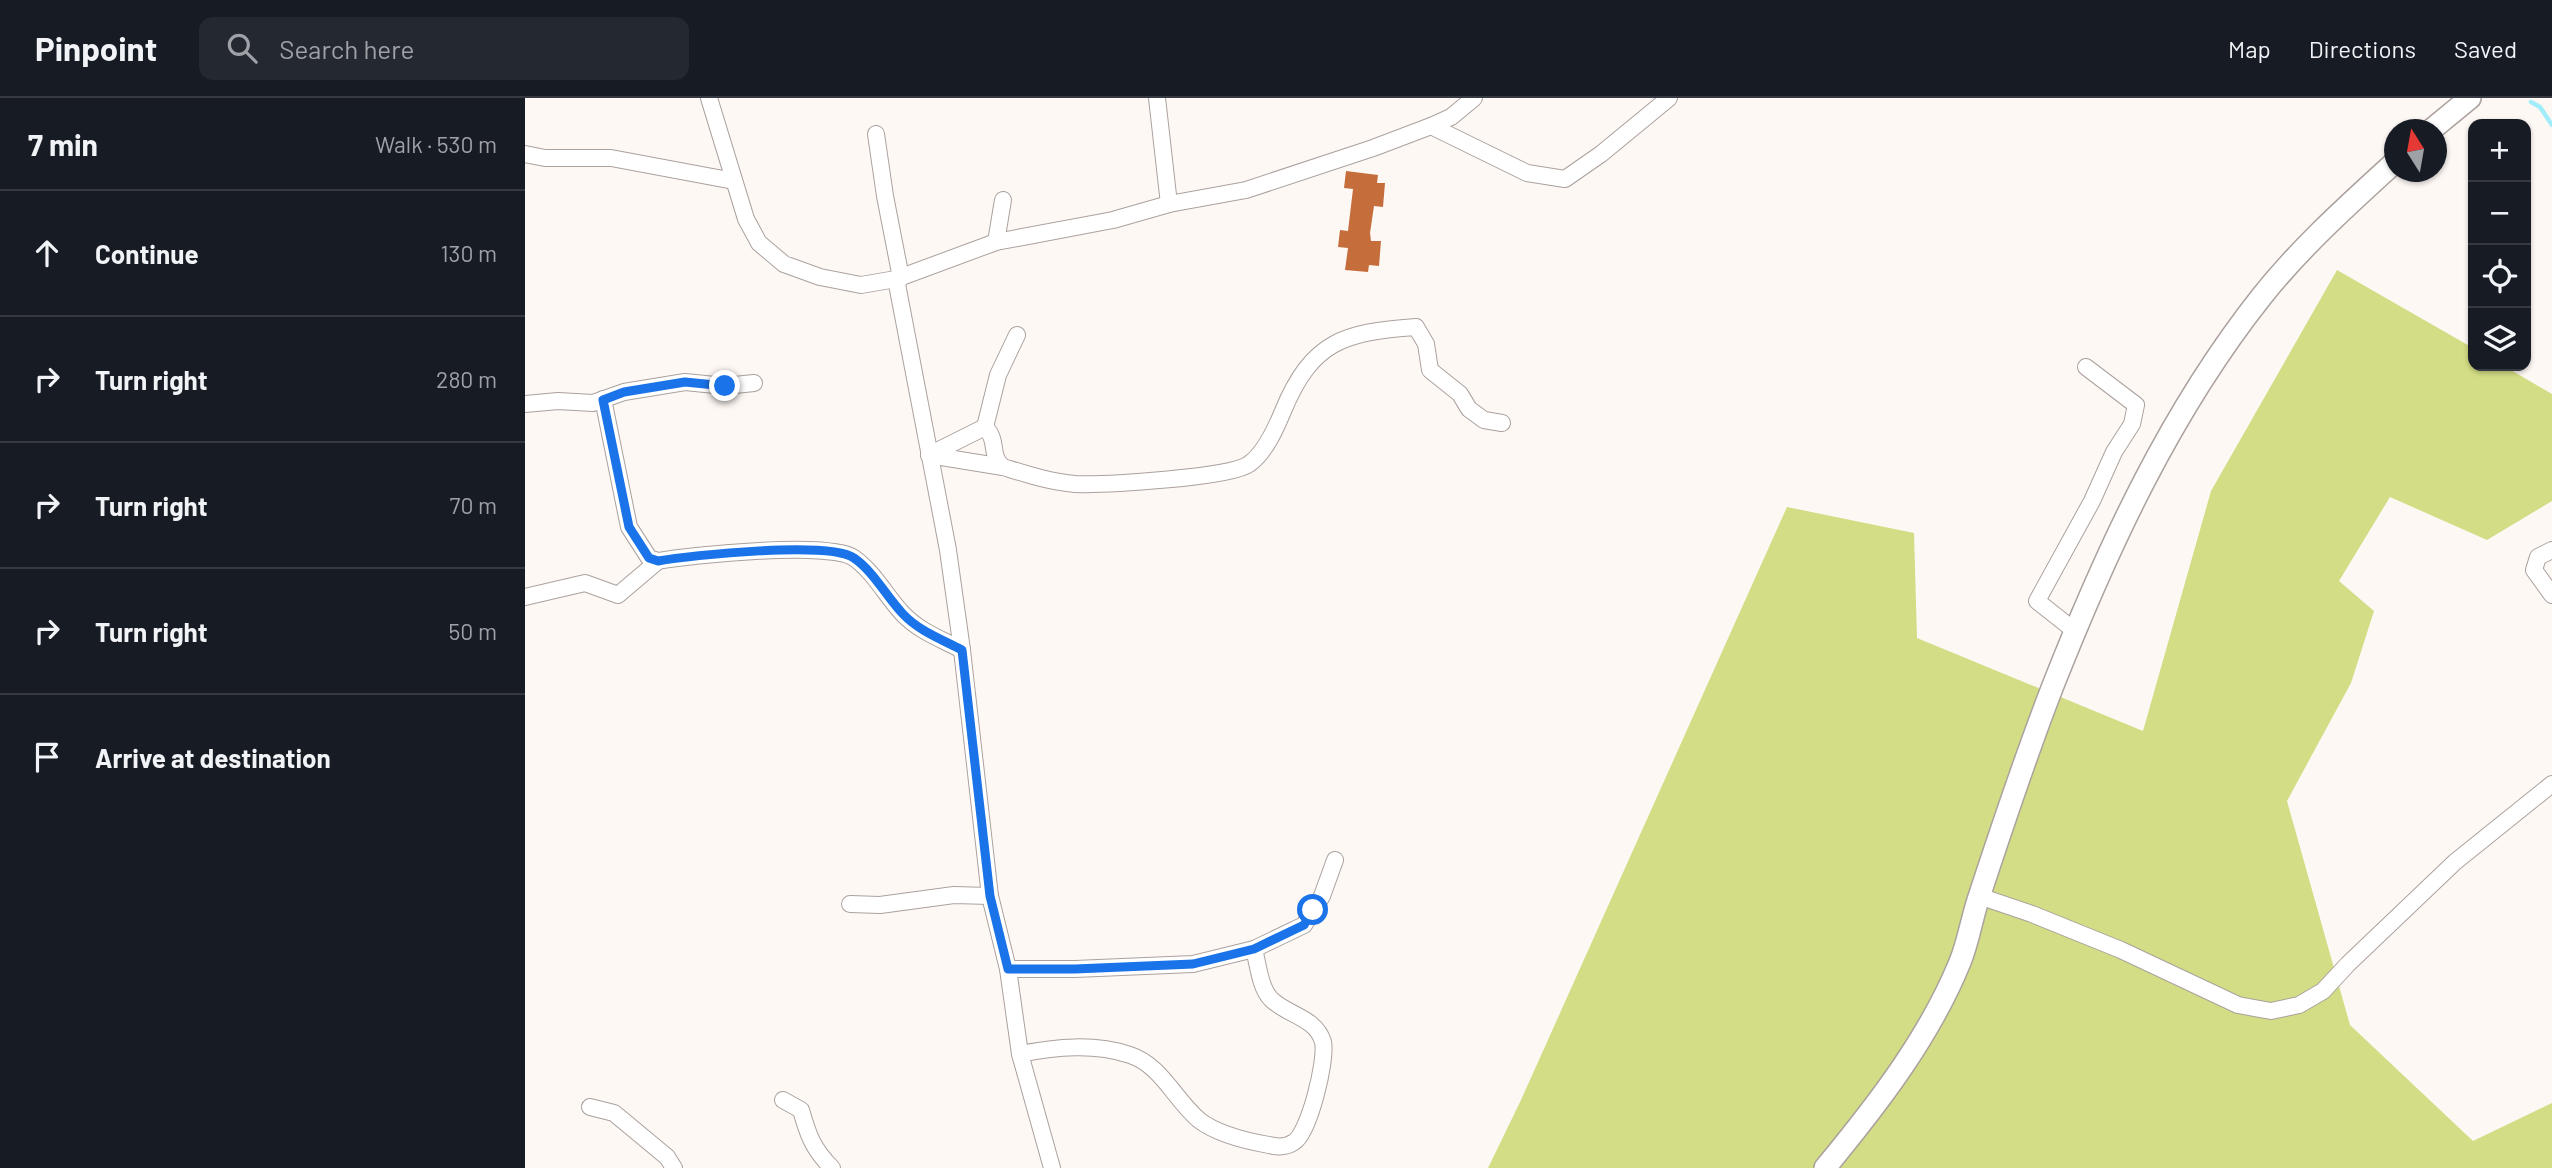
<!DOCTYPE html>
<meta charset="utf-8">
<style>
body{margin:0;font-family:Barlow,sans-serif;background:#242831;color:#f1f3f6}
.controls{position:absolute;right:21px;top:21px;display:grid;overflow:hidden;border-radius:14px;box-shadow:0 2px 5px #0004}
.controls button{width:63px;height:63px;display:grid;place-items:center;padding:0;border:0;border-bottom:2px solid #363941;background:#171b24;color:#f1f3f6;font:35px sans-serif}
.compass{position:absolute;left:1859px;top:21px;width:63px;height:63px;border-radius:50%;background:#171b24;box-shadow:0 2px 5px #0004;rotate:349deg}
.stop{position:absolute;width:21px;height:21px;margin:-16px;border:5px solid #1a73e8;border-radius:50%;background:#fff}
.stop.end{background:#1a73e8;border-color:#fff;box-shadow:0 2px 7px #0008}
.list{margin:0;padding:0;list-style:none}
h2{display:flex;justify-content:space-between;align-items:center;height:91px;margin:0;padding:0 28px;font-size:30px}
h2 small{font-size:23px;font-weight:400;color:#9ea1a6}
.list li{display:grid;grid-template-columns:46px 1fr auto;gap:21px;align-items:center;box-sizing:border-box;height:126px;padding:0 28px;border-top:2px solid #363941}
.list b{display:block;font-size:26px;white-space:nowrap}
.list em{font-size:23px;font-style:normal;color:#9ea1a6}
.icon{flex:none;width:38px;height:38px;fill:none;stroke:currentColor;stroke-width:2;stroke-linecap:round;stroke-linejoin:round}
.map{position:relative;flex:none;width:2027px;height:1070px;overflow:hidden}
header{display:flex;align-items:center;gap:42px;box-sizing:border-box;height:98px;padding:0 35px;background:#171b24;border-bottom:2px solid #363941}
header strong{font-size:33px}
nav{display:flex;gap:38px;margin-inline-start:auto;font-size:24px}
.search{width:490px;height:63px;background:#242831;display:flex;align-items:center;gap:18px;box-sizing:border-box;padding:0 24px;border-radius:14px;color:#9ea1a6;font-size:26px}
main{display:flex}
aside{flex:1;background:#171b24}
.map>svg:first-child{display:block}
</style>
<header>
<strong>Pinpoint</strong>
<div class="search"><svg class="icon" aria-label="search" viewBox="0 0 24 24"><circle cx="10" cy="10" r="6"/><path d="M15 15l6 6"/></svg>Search here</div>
<nav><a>Map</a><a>Directions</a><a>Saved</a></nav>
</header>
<main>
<aside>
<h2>7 min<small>Walk · 530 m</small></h2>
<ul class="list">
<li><svg class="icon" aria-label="ahead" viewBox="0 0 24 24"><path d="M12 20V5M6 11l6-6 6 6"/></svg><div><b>Continue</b></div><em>130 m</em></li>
<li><svg class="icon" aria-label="right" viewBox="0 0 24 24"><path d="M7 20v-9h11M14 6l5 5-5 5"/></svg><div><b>Turn right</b></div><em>280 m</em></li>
<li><svg class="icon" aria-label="right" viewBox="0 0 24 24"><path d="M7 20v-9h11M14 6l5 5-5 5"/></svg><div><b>Turn right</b></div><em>70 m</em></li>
<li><svg class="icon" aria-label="right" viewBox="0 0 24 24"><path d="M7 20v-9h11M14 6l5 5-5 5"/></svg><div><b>Turn right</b></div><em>50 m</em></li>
<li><svg class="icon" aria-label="arrive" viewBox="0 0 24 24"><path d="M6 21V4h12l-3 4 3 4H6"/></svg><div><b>Arrive at destination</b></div></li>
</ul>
</aside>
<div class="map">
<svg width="2027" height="1070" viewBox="0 0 2027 1070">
<rect width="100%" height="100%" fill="#fef8f5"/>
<path fill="#d3dd85" d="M1812 172 1948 250V268H1979L2027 296V403L1962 442 1865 399 1814 483 1849 513 1826 585 1762 703 1825 927 1948 1043 2027 1005V1070H963L996 1002 1262 409 1389 435 1392 540 1618 633 1686 393Z"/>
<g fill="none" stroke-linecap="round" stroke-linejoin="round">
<path stroke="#a1edfa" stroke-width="4.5" d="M2006 4 2015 9 2027 27"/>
</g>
<path fill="#c56d3b" d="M821 73 853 77 852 85H860L858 109 849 108 845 135 846 143H856L854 168 844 167 843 174 820 172 823 150 813 149 815 132 823 133 828 91 819 90Z"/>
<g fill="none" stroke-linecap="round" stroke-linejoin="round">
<g stroke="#aba19d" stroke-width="18">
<g id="minor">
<path d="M184 0 221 121 234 145 259 166 295 179 336 187 371 181 471 144 588 122 644 106 721 92 848 50 906 28 926 19 949 0"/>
<path d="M632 0 644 106"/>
<path d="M906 28 1002 75 1040 81 1076 56 1144 0"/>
<path d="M351 36 360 98 376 180"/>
<path d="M0 56 20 60H86L209 83"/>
<path d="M471 144 478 102"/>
<path d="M371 181 423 452 437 552 465 798 483 871 495 956 527 1070"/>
<path d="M78 301 104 429 124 460 133 463C165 457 306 443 329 460 349 474 361 498 378 516 394 533 416 541 437 552"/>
<path d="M0 306 33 303 68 305 99 294 160 284 200 288 229 285"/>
<path d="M460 329 473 277 492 237"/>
<path d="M404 357 460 329C474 343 464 358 478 369 501 376 525 384 550 386 578 387 705 380 724 366 740 355 751 330 758 313 787 243 819 234 891 229L901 246 905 272 935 296 944 311 959 322 977 325"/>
<path d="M404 357 478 369"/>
<path d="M2027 452 2013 459 2009 472 2027 497"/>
<path d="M0 499 60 485 93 497 133 463"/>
<path d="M1550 533 1512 503 1567 403 1589 354 1607 326 1611 307 1561 269"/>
<path d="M1454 798 1507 816 1596 852 1713 907 1746 913 1774 907 1798 893 1823 866 1930 764 2027 686"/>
<path d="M325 806 355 807 429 797 465 798"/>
<path d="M483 871H550L668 866 729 851 779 827 797 798 810 762"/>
<path d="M495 956C531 949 569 945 605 957 636 967 650 1002 674 1022 692 1036 721 1043 744 1047 752 1049 762 1049 769 1044 784 1035 802 962 798 944 791 919 761 917 746 901 735 890 733 866 729 851"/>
<path d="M258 1002 276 1012C283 1037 288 1051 307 1070"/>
<path d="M65 1009 89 1015 142 1059 149 1070"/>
</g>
</g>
<g stroke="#aba19d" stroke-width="24">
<g id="secondary">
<path d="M1906 32 1945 0"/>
<path d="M1300 1070C1352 1007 1404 940 1435 864 1444 842 1447 818 1455 796 1478 726 1502 654 1529 585 1583 449 1645 314 1737 198 1776 149 1824 106 1870 64"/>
</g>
</g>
<use href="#minor" stroke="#fff" stroke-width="16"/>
<use href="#secondary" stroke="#fff" stroke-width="21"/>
</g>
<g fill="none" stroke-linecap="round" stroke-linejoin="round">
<path stroke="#1a73e8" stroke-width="9" d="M200 288 160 284 99 294 78 302 104 429 124 460 133 463C166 457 305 443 329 460 349 474 361 498 378 516 394 533 416 541 437 552L465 798 483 871H550L668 866 729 851 779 827 788 812"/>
</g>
</svg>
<div class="controls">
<button>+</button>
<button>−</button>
<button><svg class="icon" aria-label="locate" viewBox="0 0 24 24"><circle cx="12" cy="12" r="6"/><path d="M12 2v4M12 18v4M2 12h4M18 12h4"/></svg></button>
<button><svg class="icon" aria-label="layers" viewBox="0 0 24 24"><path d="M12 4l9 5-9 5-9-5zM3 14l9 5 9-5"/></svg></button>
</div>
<svg class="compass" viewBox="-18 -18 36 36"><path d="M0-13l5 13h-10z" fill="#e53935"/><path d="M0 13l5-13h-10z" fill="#9ea1a6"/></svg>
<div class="stop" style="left:788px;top:812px"></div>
<div class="stop end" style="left:200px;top:288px"></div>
</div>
</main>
